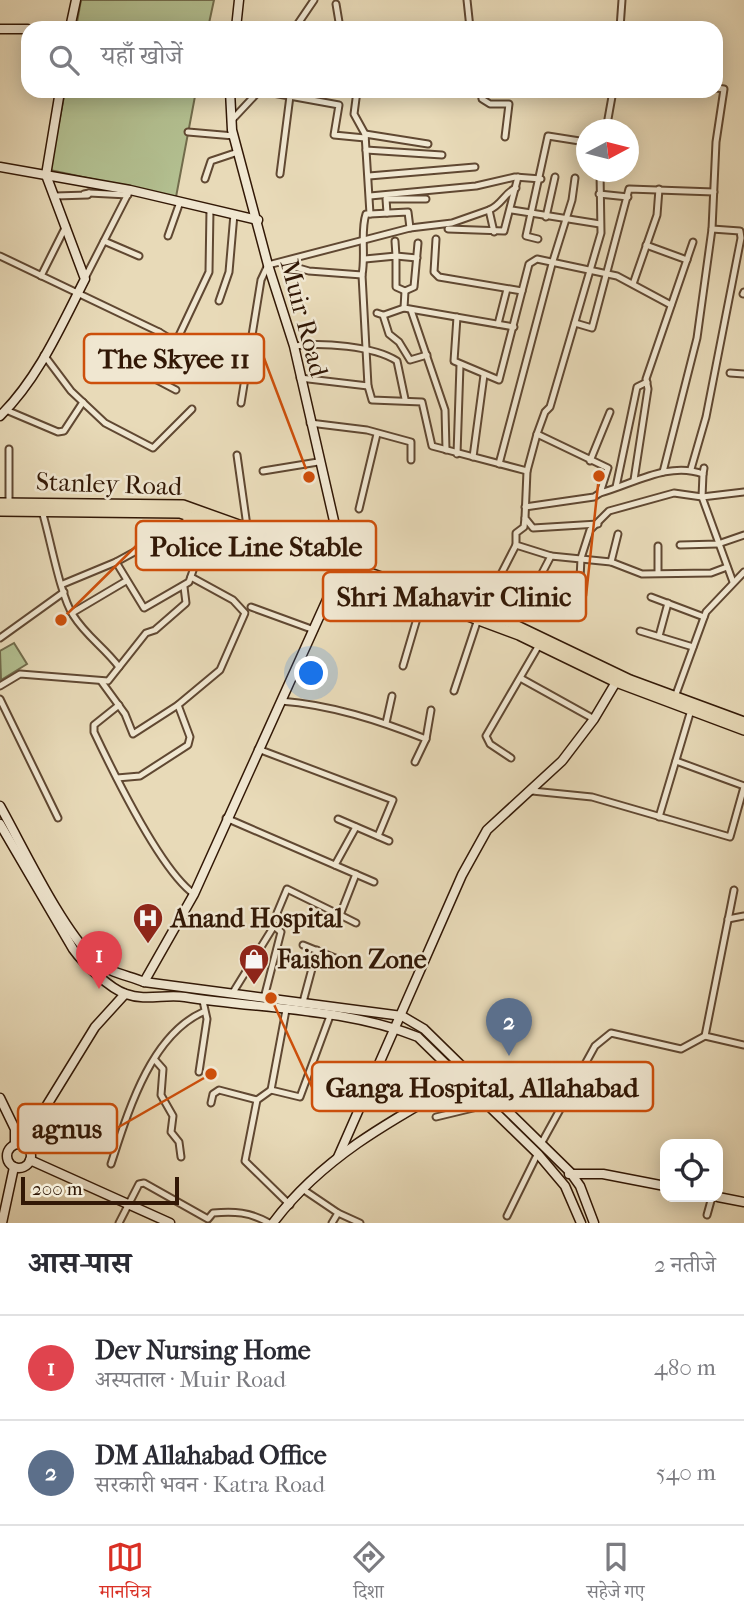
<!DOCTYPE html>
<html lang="hi">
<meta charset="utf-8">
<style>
body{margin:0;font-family:"IM FELL French Canon","Noto Serif Devanagari",serif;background:#f2f2f3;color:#2b2b33}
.controls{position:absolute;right:21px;bottom:21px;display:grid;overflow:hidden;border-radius:14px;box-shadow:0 4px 18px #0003}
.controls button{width:63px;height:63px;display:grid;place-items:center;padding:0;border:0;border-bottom:2px solid #e1e1e2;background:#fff;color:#2b2b33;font:35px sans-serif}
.compass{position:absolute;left:576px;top:119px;width:63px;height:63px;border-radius:50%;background:#fff;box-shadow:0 4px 18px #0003;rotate:83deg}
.scale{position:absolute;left:21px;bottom:18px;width:158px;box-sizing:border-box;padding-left:7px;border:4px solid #321806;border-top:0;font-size:19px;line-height:24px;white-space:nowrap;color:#321806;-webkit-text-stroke:5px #f0e7d1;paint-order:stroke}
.you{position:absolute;left:312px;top:674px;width:24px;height:24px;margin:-18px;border:5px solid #fff;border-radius:50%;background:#1a73e8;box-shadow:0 0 0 10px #1a73e833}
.badge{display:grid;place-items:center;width:46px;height:46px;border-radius:50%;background:#d93025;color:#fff;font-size:23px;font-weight:700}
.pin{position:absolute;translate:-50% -58px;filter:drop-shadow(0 2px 4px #0008)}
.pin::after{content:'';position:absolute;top:37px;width:24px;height:21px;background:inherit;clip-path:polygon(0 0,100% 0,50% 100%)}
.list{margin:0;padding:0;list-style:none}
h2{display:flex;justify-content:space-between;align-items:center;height:91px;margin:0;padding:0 28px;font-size:30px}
h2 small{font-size:23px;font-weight:400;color:#7c7c81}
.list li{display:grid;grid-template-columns:46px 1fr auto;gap:21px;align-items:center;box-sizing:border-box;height:105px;padding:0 28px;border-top:2px solid #e1e1e2}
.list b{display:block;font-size:26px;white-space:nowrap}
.list p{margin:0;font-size:23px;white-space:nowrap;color:#7c7c81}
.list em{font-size:23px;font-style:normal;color:#7c7c81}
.icon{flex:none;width:38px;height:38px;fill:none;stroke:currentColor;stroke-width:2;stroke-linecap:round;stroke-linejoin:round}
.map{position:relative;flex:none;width:744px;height:1223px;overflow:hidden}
.search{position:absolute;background:#fff;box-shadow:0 4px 18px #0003;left:21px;right:21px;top:21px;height:77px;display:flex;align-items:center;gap:18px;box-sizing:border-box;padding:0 24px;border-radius:21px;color:#7c7c81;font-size:26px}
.sheet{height:301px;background:#fff}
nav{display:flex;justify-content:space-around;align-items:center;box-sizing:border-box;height:98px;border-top:2px solid #e1e1e2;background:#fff;font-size:19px;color:#7c7c81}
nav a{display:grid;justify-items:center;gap:4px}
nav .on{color:#d93025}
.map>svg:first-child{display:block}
</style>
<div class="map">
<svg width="744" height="1223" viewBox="0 0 744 1223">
<rect width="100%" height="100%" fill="#e8dab8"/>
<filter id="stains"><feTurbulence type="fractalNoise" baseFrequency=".00286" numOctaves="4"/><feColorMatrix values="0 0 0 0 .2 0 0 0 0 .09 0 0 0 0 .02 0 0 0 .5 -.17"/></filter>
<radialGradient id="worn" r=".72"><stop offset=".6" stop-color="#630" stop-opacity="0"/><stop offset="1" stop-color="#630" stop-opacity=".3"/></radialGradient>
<g fill="#b3c091" stroke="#726c4c" stroke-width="2">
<path d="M81 0H214L208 28H76Z"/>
<path d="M65 91H196L176 197 50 170Z"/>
<path d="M14 643 27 664 1 680 0 651Z"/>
</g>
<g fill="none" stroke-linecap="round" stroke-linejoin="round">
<g stroke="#604832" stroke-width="9">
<g id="street">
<path d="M467 0 470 28"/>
<path d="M336 4 340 28"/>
<path d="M295 28 314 0"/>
<path d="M620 28 622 0"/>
<path d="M262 91 339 105 334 135 365 138"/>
<path d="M357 91 354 114 365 134"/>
<path d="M481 91 482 99 490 104H509L505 137"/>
<path d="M231 121 259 91"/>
<path d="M606 130 613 91"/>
<path d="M188 132 234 136"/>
<path d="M366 150 442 155"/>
<path d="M280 174 290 96"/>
<path d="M369 176 475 167"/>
<path d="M205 179 211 161 238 152"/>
<path d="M89 193 128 195"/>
<path d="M599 194 628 197"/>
<path d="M55 196 88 195 89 193 84 194"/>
<path d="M370 196 476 186 515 177 541 179"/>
<path d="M489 210C502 205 504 193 516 188"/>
<path d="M512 210 600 224"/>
<path d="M387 213 386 199H426"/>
<path d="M370 214 408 212 410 228"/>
<path d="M546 217 555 177"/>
<path d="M448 229 504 231 518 177"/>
<path d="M168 236 180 202"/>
<path d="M436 239 434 272 439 277 522 291"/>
<path d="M538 239 526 236 548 136 586 142"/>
<path d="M104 241 139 256"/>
<path d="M395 241 396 256 417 258"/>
<path d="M646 245 687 260"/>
<path d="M0 256 159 332 228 374"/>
<path d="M365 259 396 256V287L405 291 414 287 418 243"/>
<path d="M281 263 309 271 362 275C366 254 360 232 366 214H370L365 134 428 144"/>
<path d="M41 276 66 226"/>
<path d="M85 278 130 190"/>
<path d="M633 284 657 215 659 189"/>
<path d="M405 291 404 308 514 327"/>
<path d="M743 294 744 292"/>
<path d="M219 301 229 272 234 214"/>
<path d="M411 310 445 410 446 450"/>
<path d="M377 313 383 315 389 334 399 342 410 360 427 355"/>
<path d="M384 315 404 308"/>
<path d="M457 317 454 361 499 380 529 264 537 259 617 276 671 305"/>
<path d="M575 323 592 328 629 189 714 192"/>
<path d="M498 324 507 289"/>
<path d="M159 332 140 371 176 390"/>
<path d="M176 342 209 272 210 209"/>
<path d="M294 346C321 342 374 346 397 361L405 399"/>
<path d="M44 355 71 391 105 423 153 448 192 409"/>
<path d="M730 373 744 374"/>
<path d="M300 378 368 386 362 275"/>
<path d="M368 386 372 400 422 402 432 446 527 471"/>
<path d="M241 403 261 280 268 265 410 228 452 223 489 210 494 232"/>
<path d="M6 410 58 432 64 431 83 402"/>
<path d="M310 423 367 430 411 442V460"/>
<path d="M537 434 545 412 550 407 601 233 600 172"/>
<path d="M9 449V503"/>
<path d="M457 454 460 365"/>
<path d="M237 455 247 526"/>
<path d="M473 457 484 375"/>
<path d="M590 461 610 412"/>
<path d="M499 464 552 264 572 200 575 178"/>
<path d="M691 469 706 417 741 238 740 231 712 229"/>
<path d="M263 471 318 462"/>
<path d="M663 472 697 338 712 229 716 142 724 89 716 88"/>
<path d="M634 480 648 389 646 379 693 242"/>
<path d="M616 487 637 387 647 382"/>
<path d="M525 507 594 497 600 493"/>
<path d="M359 509 377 434"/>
<path d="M42 511C50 537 60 595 73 615 86 636 104 647 119 667"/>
<path d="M525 518 524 527 516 533V545L551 556"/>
<path d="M598 524 533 528 525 518 527 471 537 434 608 468 600 493C633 484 669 461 703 474L704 468"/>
<path d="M680 545 718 544 744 535"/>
<path d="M116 562 144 608 189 582 210 521"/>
<path d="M611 562 618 534"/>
<path d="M658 573V546"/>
<path d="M539 580 572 582 580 579 581 558 590 530 609 511 674 493 702 497 703 474"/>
<path d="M733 582 702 497 744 492"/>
<path d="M63 584 116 562 184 525 188 514"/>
<path d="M651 597 704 617"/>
<path d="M251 607 314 630"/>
<path d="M72 613 126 581"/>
<path d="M515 625 551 556 611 562 642 574 711 573 727 567"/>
<path d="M640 631 693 647"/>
<path d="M659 636 668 603"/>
<path d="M0 638 64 592"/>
<path d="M403 666 423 598"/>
<path d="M522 679 594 719"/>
<path d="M101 681 125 714 133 734 178 705 220 670 245 613 233 600 191 577"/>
<path d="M0 686 20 674 108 681 146 633 155 630 186 603 184 587"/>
<path d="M454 691 478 619 516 545"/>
<path d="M675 697 706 612 744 572"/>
<path d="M0 699 58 818"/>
<path d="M281 701C331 705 378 720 426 739"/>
<path d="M119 705 94 725V732C113 772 160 870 194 894"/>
<path d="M386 723 392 696"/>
<path d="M258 749 393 800 378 836"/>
<path d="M511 758 490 744 486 736 539 645"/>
<path d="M676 761 744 786"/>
<path d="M415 762 426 739 431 710"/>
<path d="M117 778 140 776 188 745 190 737 178 705"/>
<path d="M532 791 592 797 730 837 744 787"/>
<path d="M659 817 691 710"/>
<path d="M226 818 374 882"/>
<path d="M338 819 389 841"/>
<path d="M335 865 356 827"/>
<path d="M734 890 705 1036 744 1045"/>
<path d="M277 913 287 889 340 915 356 874"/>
<path d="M340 915 356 923"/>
<path d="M728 919 744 916"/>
<path d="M303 945 335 958"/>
<path d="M232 994 274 926 281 932 264 998"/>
<path d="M303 1002 317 950"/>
<path d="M286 1010 271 1090 300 1097 330 1016"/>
<path d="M155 1060 163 1069 161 1095 173 1116 171 1132 179 1142 181 1157"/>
<path d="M199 1072 207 1019 203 1001"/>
<path d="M271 1090 257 1100 245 1161 290 1205"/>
<path d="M211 1103 213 1094 219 1090 257 1100"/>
<path d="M436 1117 498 1102"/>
<path d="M541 1144 595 1046 611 1033 681 1049 705 1036"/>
<path d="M111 1164C128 1112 150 1036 203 1012"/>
<path d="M304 1190 338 1213 360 1223"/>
<path d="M707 1215 712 1197"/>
<path d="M507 1216 538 1153"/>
<path d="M119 1223 139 1184 144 1183 208 1219 213 1213C234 1211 250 1212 269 1223"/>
<path d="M332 1223 338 1213"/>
</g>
</g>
<g stroke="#321806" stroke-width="11">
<g id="secondary">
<path d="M70 28 76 0"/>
<path d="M236 28 239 0"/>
<path d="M0 29H28"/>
<path d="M230 91 232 130 268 265 294 346 342 556"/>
<path d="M0 167 130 190 258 220"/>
<path d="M0 416C38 379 61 326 85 279L46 175 60 91"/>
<path d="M0 806C23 847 62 930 95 960 109 973 127 975 144 982L402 1016 424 1029 570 1172 580 1186 594 1223"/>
<path d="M0 824 73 949C83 963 110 989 126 994 145 1001 166 994 185 997 261 1009 346 1008 418 1037L538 1154 565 1186 581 1223"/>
<path d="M144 982 194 894 339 573"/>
<path d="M0 1098 15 1129V1144"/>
<circle cx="19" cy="1156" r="12"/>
<path d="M23 1144 95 1027 125 994"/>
<path d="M338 1157 462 875 487 830 562 761 594 719 619 677"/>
<path d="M30 1160 170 1223"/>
<path d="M569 1174H603L665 1186"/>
<path d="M718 1197 744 1202"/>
<path d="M2 1223 14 1167"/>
<path d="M273 1223C322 1157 395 1118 465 1079"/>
</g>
</g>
<g stroke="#321806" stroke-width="12">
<g id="primary">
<path d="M0 503 183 505 334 559"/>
<path d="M0 511 180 513 330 563"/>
<path d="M315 551 337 536"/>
<circle cx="341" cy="564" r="9"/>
<path d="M361 570 511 623 630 680 744 722"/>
<path d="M347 571 519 635 616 682 744 730"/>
</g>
</g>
<use href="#street" stroke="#f0e7d1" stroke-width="5"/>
<use href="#secondary" stroke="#f0e7d1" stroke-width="8"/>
<use href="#primary" stroke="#e8dab8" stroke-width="9"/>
</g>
<defs>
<g id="hospital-pin" transform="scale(1.575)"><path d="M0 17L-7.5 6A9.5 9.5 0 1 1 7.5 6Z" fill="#8f2418" stroke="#f0e7d1"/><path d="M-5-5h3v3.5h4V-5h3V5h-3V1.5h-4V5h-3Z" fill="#fff"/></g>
<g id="shop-pin" transform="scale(1.575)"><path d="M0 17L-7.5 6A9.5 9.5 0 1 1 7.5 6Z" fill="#8f2418" stroke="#f0e7d1"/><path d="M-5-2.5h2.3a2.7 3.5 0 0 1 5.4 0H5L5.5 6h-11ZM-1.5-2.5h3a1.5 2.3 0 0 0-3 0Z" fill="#fff"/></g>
</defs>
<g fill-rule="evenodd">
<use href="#hospital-pin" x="148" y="918"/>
<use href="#shop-pin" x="254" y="959"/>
</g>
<g text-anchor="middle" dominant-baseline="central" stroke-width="5" stroke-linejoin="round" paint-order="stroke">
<g font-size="26" fill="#321806" stroke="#f0e7d1">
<text transform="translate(304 318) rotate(75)">Muir Road</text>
<text transform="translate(109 484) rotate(2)">Stanley Road</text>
</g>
<g font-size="26" font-weight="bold" fill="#321806" stroke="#f0e7d1" text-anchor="start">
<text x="171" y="918">Anand Hospital</text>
<text x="277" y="959">Faishon Zone</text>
</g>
</g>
<path fill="none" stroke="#cd4f0b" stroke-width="2.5" d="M309 477L264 358M61 620L136 546M599 476L586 596M271 998L312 1087M211 1074L117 1128"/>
<g fill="#cd4f0b" stroke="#f0e7d1" stroke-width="2.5">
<circle cx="309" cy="477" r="7"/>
<circle cx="61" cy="620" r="7"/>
<circle cx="599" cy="476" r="7"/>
<circle cx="271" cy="998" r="7"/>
<circle cx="211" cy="1074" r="7"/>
</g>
<g fill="#f0e7d1" stroke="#cd4f0b" stroke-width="2.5">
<rect x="84" y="334" width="180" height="49" rx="7"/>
<rect x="136" y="521" width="240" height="49" rx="7"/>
<rect x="323" y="572" width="263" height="49" rx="7"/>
<rect x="312" y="1062" width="341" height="49" rx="7"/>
<rect x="18" y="1104" width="99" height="49" rx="7"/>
</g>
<g font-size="28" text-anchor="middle" font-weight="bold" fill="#321806">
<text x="174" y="368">The Skyee 11</text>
<text x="256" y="556">Police Line Stable</text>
<text x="454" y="606">Shri Mahavir Clinic</text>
<text x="482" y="1097">Ganga Hospital, Allahabad</text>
<text x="67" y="1138">agnus</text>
</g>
<rect width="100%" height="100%" filter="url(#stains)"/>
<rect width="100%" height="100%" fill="url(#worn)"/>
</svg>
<div class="controls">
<button><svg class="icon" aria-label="locate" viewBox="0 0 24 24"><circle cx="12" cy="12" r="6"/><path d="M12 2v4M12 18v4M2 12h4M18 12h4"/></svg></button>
</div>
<svg class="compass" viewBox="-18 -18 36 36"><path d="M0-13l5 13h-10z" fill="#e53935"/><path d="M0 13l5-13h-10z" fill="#7c7c81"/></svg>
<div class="scale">200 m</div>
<div class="you"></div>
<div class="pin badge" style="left:99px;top:989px;background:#e0444e">1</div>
<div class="pin badge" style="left:509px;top:1056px;background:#5c6f8a">2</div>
<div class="search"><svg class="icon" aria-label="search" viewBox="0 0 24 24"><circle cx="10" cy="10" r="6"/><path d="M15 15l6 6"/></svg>यहाँ खोजें</div>
</div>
<section class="sheet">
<h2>आस-पास<small>2 नतीजे</small></h2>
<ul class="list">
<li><span class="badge" style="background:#e0444e">1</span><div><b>Dev Nursing Home</b><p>अस्पताल · Muir Road</p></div><em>480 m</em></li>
<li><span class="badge" style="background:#5c6f8a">2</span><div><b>DM Allahabad Office</b><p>सरकारी भवन · Katra Road</p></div><em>540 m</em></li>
</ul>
</section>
<nav>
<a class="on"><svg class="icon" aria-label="map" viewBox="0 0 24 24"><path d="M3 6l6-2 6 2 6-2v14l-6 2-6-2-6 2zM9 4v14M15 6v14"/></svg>मानचित्र</a>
<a><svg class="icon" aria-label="directions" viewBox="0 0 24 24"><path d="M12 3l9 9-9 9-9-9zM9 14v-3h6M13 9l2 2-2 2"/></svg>दिशा</a>
<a><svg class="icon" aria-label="saved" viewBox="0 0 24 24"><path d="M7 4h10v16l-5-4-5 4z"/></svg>सहेजे गए</a>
</nav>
